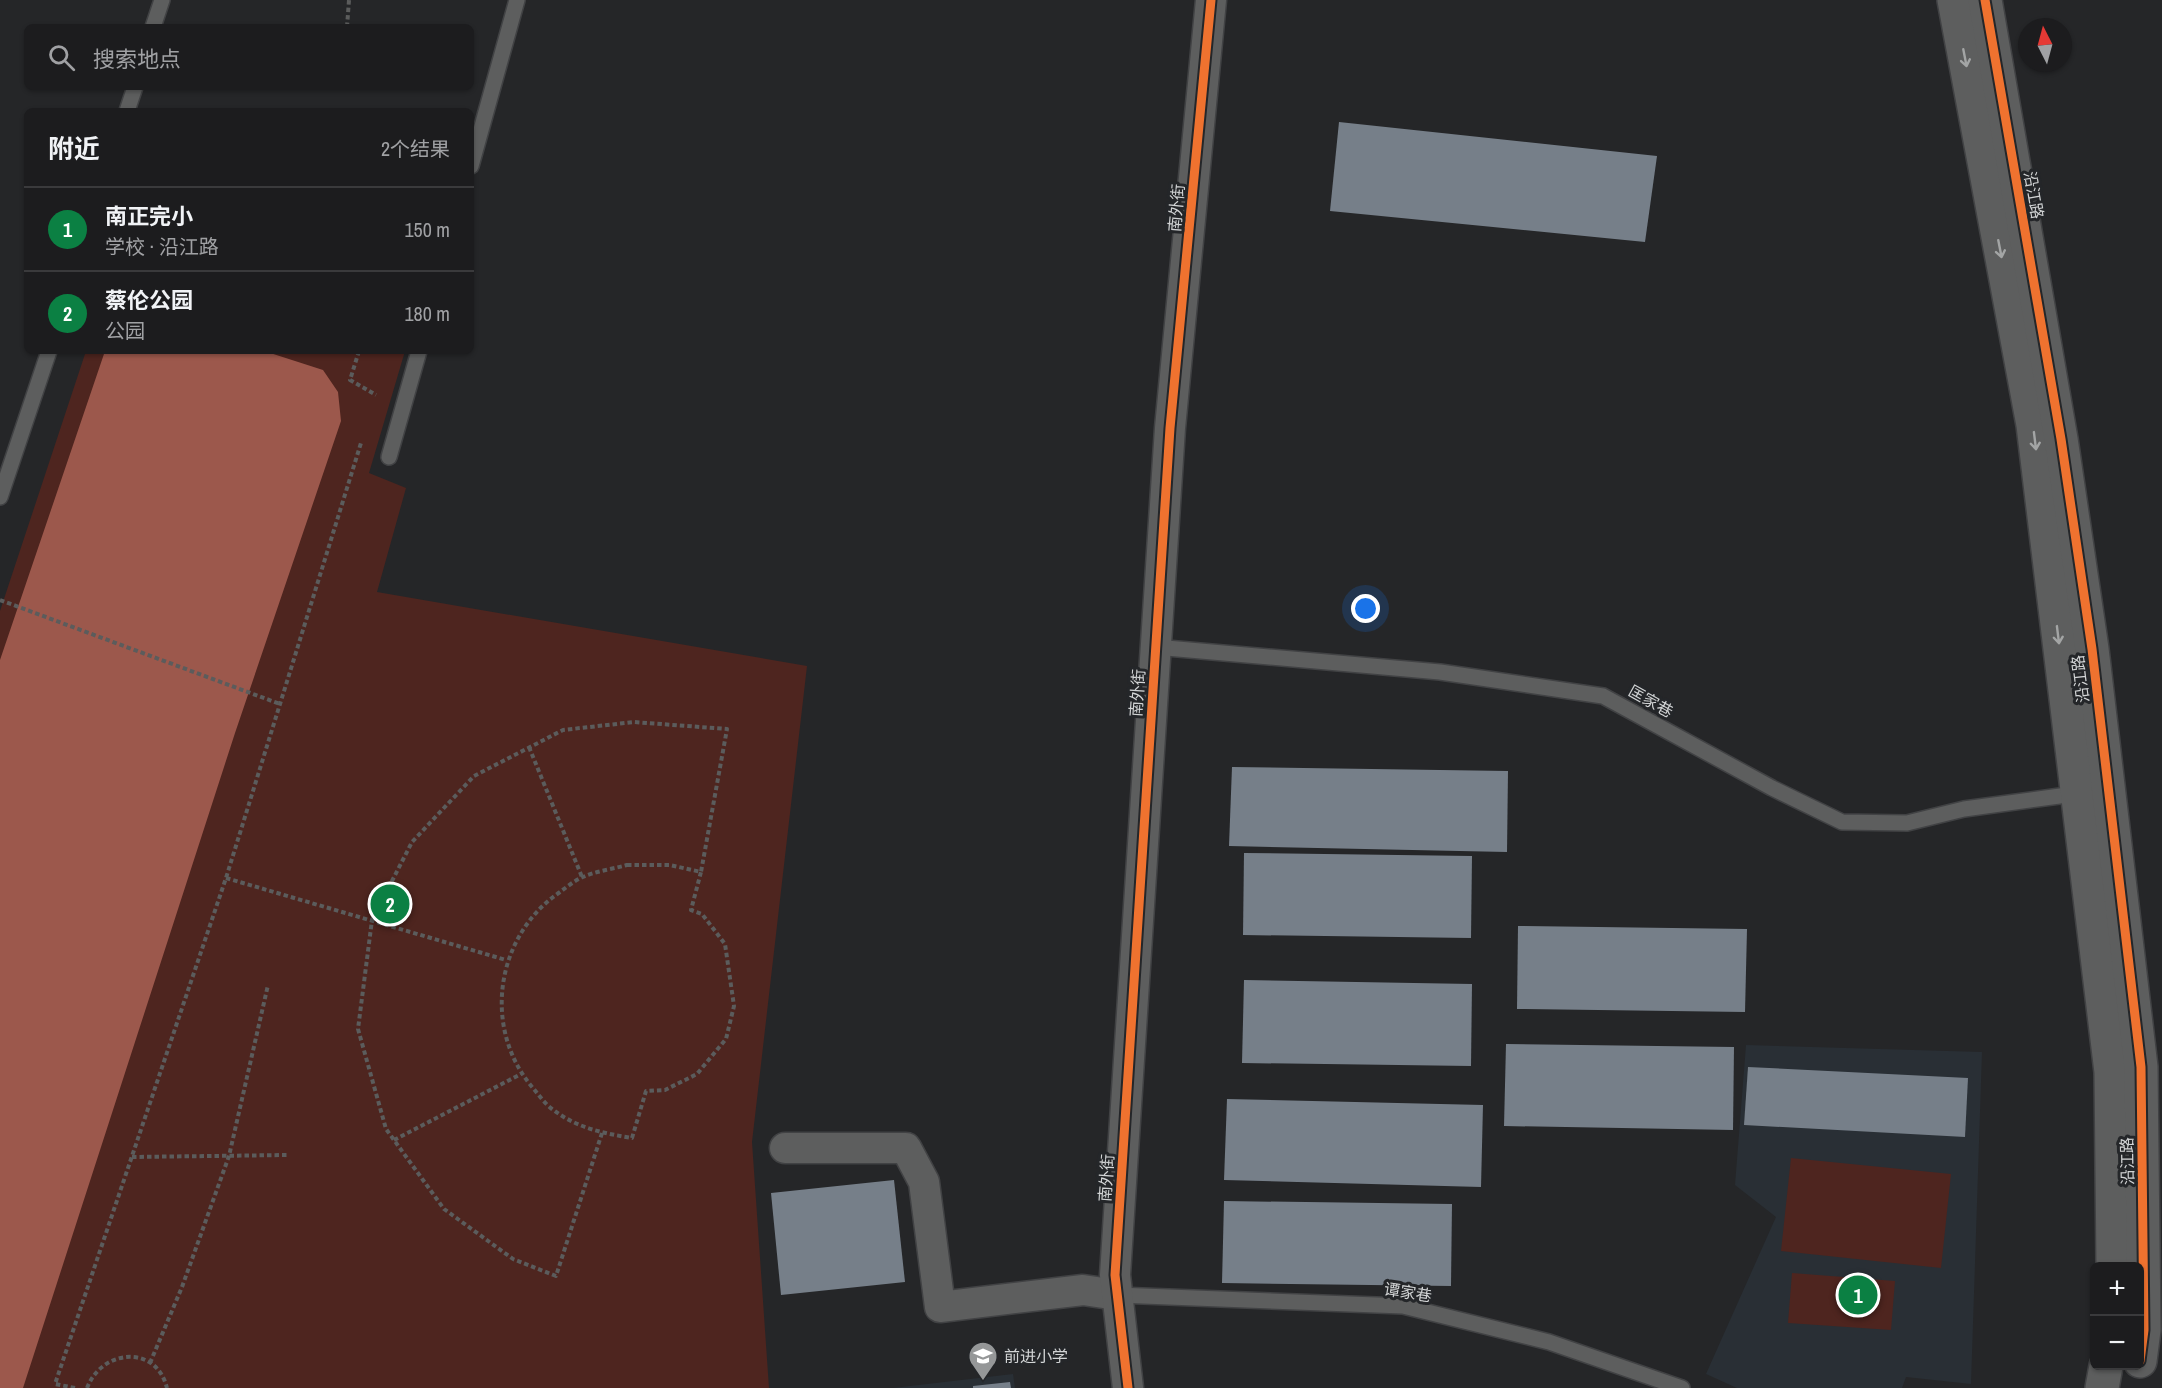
<!DOCTYPE html>
<html lang="zh">
<meta charset="utf-8">
<style>
body{margin:0;font-family:"Archivo Narrow","Noto Sans SC",sans-serif;background:#29292b;color:#f1f3f6}
.controls{position:absolute;right:18px;bottom:18px;display:grid;overflow:hidden;border-radius:9px;box-shadow:0 2px 4px #0004}
.controls button{width:54px;height:54px;display:grid;place-items:center;padding:0;border:0;border-bottom:2px solid #3a3a3c;background:#1c1c1e;color:#f1f3f6;font:30px sans-serif}
.compass{position:absolute;left:2018px;top:18px;width:54px;height:54px;border-radius:50%;background:#1c1c1e;box-shadow:0 2px 4px #0004;rotate:354deg}
.you{position:absolute;left:1366px;top:609px;width:21px;height:21px;margin:-15px;border:4px solid #fff;border-radius:50%;background:#1a73e8;box-shadow:0 0 0 9px #1a73e833}
.badge{display:grid;place-items:center;width:39px;height:39px;border-radius:50%;background:#0b8043;color:#fff;font-size:20px;font-weight:700}
.pin{position:absolute;translate:-50% -50%;border:3px solid #fff;box-shadow:0 2px 6px #0006}
.list{margin:0;padding:0;list-style:none}
h2{display:flex;justify-content:space-between;align-items:center;height:78px;margin:0;padding:0 24px;font-size:26px}
h2 small{font-size:20px;font-weight:400;color:#a0a1a4}
.list li{display:grid;grid-template-columns:39px 1fr auto;gap:18px;align-items:center;box-sizing:border-box;height:84px;padding:0 24px;border-top:2px solid #3a3a3c}
.list b{display:block;font-size:22px;white-space:nowrap}
.list p{margin:0;font-size:20px;white-space:nowrap;color:#a0a1a4}
.list em{font-size:20px;font-style:normal;color:#a0a1a4}
.icon{flex:none;width:33px;height:33px;fill:none;stroke:currentColor;stroke-width:2;stroke-linecap:round;stroke-linejoin:round}
.map{position:relative;flex:none;width:2162px;height:1388px;overflow:hidden}
.search{position:absolute;background:#1c1c1e;box-shadow:0 2px 4px #0004;left:24px;top:24px;width:450px;height:66px;display:flex;align-items:center;gap:15px;box-sizing:border-box;padding:0 21px;border-radius:9px;color:#a0a1a4;font-size:22px}
.panel{position:absolute;background:#1c1c1e;box-shadow:0 2px 4px #0004;left:24px;top:108px;width:450px;height:246px;border-radius:9px}
.map>svg:first-child{display:block}
</style>
<div class="map">
<svg width="2162" height="1388" viewBox="0 0 2162 1388">
<rect width="100%" height="100%" fill="#252628"/>
<g fill="#292f35">
<path d="M1746 1045 1982 1052 1971 1384 1906 1377 1902 1388H1737L1706 1374 1776 1217 1735 1185Z"/>
<path d="M1013 1374 1015 1388H893Z"/>
</g>
<g fill="#4e251f">
<path d="M86 351H405L369 473 406 488 377 592 807 666 752 1142 769 1388H0V611Z"/>
<path d="M1791 1158 1951 1174 1941 1268 1781 1251Z"/>
<path d="M1792 1273 1895 1281 1891 1330 1788 1323Z"/>
</g>
<path fill="#9c584c" d="M105 351H264L323 370 338 392 341 421 235 733 23 1388H0V660Z"/>
<g fill="#767f89">
<path d="M1339 122 1657 156 1645 242 1330 211Z"/>
<path d="M1232 767 1508 771 1507 852 1229 846Z"/>
<path d="M1244 853 1472 856 1471 938 1243 935Z"/>
<path d="M1518 926 1747 929 1745 1012 1517 1009Z"/>
<path d="M1244 980 1472 984 1471 1066 1242 1063Z"/>
<path d="M1506 1044 1734 1047 1733 1130 1504 1126Z"/>
<path d="M1748 1067 1968 1078 1965 1137 1744 1125Z"/>
<path d="M1227 1099 1483 1105 1481 1187 1224 1180Z"/>
<path d="M894 1180 905 1282 781 1295 771 1193Z"/>
<path d="M1224 1201 1452 1204 1451 1286 1222 1283Z"/>
<path d="M1010 1382 1011 1388H973V1386Z"/>
</g>
<g fill="none" stroke-linecap="round" stroke-linejoin="round">
<g stroke="#414244" stroke-width="18">
<g id="service">
<path d="M153 27 162 0"/>
<path d="M127 111 135 87"/>
<path d="M471 166 517 0"/>
<path d="M389 457 419 351"/>
<path d="M0 497 49 351"/>
<path d="M1155 647 1440 672 1603 696 1772 788 1842 822 1907 823 1964 809 2082 793"/>
<path d="M1117 1295 1403 1306 1549 1342 1682 1388"/>
</g>
</g>
<g stroke="#414244" stroke-width="33">
<g id="minor">
<path d="M785 1148H906L924 1182 940 1307 1083 1290 1117 1295"/>
<path d="M1128 1388 1115 1275 1170 428 1211 0"/>
</g>
</g>
<g stroke="#414244" stroke-width="36">
<g id="tertiary">
<path d="M1954 0 2033 425 2111 1072 2113 1266"/>
<path d="M1985 0 2061 439 2092 649 2141 1067 2144 1330 2140 1361"/>
<path d="M2102 1388 2106 1366"/>
</g>
</g>
<g stroke="#5b5c5c" stroke-width="4" stroke-dasharray="4.5 3" stroke-linecap="butt">
<path d="M347 27 349 0"/>
<path d="M359 351 350 380 376 395"/>
<path d="M0 600 280 704"/>
<path d="M529 747 582 877"/>
<path d="M627 865H670L701 872 691 910 702 914 725 944 734 1006 726 1039 697 1074 665 1090 646 1091 632 1138C602 1133 577 1128 552 1109 545 1104 539 1095 533 1088 482 1029 495 936 560 892 567 887 575 880 583 877 596 871 613 869 627 865Z"/>
<path d="M226 878 506 960"/>
<path d="M602 1133 556 1276 513 1259 444 1209 386 1129 358 1029 372 920 412 842 474 776 563 730 634 722 727 729 701 872"/>
<path d="M394 1140 521 1074"/>
<path d="M132 1157 287 1155"/>
<path d="M150 1363 182 1287 229 1156 268 985"/>
<path d="M75 1388 55 1384 226 878 361 443"/>
<path d="M87 1388C102 1349 156 1344 167 1388"/>
</g>
<use href="#service" stroke="#5d5e5e" stroke-width="15"/>
<use href="#minor" stroke="#5d5e5e" stroke-width="30"/>
<use href="#tertiary" stroke="#5d5e5e" stroke-width="33"/>
<g stroke="#242629" stroke-width="13">
<g id="cycleway">
<path d="M1985 0 2061 439 2092 649 2141 1067 2144 1330 2140 1361"/>
<path d="M1128 1388 1115 1275 1170 428 1211 0"/>
</g>
</g>
<use href="#cycleway" stroke="#ef722f" stroke-width="9"/>
</g>
<defs><path id="oneway-shaft" d="M-6 0H5M1.5-3L5.5 0L1.5 3" fill="none" stroke-width="1.6" stroke-linecap="round" stroke-linejoin="round" transform="scale(1.5)"/></defs>
<g stroke="#a3a5a5">
<use href="#oneway-shaft" transform="translate(1965 58) rotate(79)"/>
<use href="#oneway-shaft" transform="translate(2000 249) rotate(79)"/>
<use href="#oneway-shaft" transform="translate(2035 441) rotate(83)"/>
<use href="#oneway-shaft" transform="translate(2058 635) rotate(83)"/>
</g>
<defs>
<g id="school-pin" transform="scale(1.5)"><path d="M0 17L-7.5 6A9.5 9.5 0 1 1 7.5 6Z" fill="#959798" stroke="#242629"/><path d="M0-5L7-2L0 1L-7-2ZM-4 1L0 2.5L4 1V4Q0 6-4 4Z" fill="#fff"/></g>
</defs>
<g fill-rule="evenodd">
<use href="#school-pin" x="983" y="1356"/>
</g>
<g text-anchor="middle" dominant-baseline="central" stroke-width="6" stroke-linejoin="round" paint-order="stroke">
<g font-size="16" fill="#d2d4d5" stroke="#242629">
<text transform="translate(2034 195) rotate(80)">沿江路</text>
<text transform="translate(1176 208) rotate(-85)">南外街</text>
<text transform="translate(2080 679) rotate(-97)">沿江路</text>
<text transform="translate(1137 693) rotate(-86)">南外街</text>
<text transform="translate(1651 701) rotate(29)">匡家巷</text>
<text transform="translate(2127 1161) rotate(-91)">沿江路</text>
<text transform="translate(1106 1178) rotate(-86)">南外街</text>
<text transform="translate(1408 1292) rotate(9)">谭家巷</text>
</g>
<g font-size="16" fill="#d2d4d5" stroke="#242629" text-anchor="start">
<text x="1004" y="1356">前进小学</text>
</g>
</g>
</svg>
<div class="controls">
<button>+</button>
<button>−</button>
</div>
<svg class="compass" viewBox="-18 -18 36 36"><path d="M0-13l5 13h-10z" fill="#e53935"/><path d="M0 13l5-13h-10z" fill="#a0a1a4"/></svg>
<div class="you"></div>
<div class="pin badge" style="left:1858px;top:1295px">1</div>
<div class="pin badge" style="left:390px;top:904px">2</div>
<div class="search"><svg class="icon" aria-label="search" viewBox="0 0 24 24"><circle cx="10" cy="10" r="6"/><path d="M15 15l6 6"/></svg>搜索地点</div>
<section class="panel">
<h2>附近<small>2个结果</small></h2>
<ul class="list">
<li><span class="badge">1</span><div><b>南正完小</b><p>学校 · 沿江路</p></div><em>150 m</em></li>
<li><span class="badge">2</span><div><b>蔡伦公园</b><p>公园</p></div><em>180 m</em></li>
</ul>
</section>
</div>
